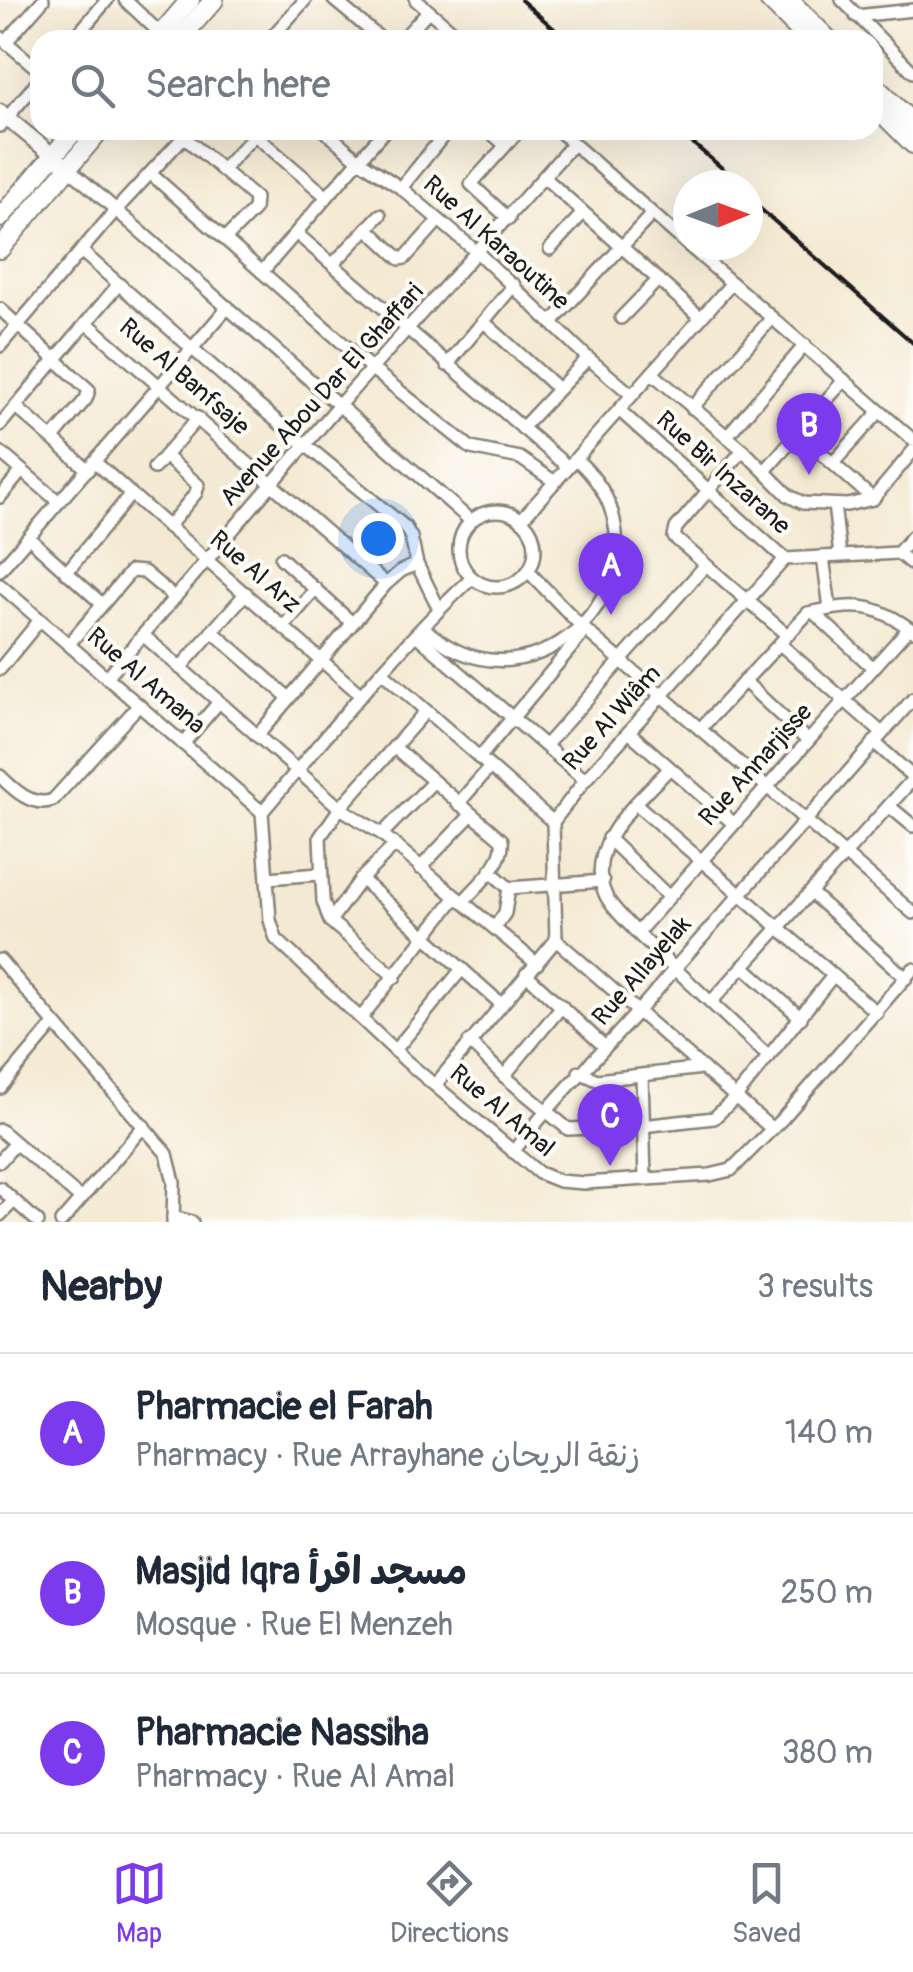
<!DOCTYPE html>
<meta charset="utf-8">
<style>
body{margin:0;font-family:Pangolin,"Playpen Sans Arabic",sans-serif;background:#f2f2f3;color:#1f2937}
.compass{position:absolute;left:673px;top:170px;width:90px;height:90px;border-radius:50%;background:#fff;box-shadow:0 10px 40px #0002;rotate:89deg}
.you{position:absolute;left:378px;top:538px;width:35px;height:35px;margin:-25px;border:8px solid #fff;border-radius:50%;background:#1a73e8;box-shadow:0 0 0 15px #1a73e833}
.badge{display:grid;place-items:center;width:65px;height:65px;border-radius:50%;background:#7c3aed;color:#fff;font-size:32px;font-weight:700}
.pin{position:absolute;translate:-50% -82px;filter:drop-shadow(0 2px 5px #0008)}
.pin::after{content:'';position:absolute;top:52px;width:35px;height:30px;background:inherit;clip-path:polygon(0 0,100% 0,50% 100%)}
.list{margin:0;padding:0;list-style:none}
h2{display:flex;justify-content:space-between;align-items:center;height:130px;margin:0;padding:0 40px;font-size:42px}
h2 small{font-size:32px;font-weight:400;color:#747a83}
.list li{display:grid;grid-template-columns:65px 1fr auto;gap:30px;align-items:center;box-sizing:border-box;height:160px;padding:0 40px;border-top:2px solid #e0e1e3}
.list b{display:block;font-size:38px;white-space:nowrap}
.list p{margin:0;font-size:32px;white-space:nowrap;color:#747a83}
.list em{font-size:32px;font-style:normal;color:#747a83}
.icon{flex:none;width:55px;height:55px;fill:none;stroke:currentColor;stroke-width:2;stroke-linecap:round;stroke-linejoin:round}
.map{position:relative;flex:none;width:913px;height:1222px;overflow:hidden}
.search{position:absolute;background:#fff;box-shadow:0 10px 40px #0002;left:30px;right:30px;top:30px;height:110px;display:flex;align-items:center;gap:25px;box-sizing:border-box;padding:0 35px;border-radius:30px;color:#747a83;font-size:38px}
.sheet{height:610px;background:#fff}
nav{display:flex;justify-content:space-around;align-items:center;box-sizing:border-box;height:140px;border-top:2px solid #e0e1e3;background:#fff;font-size:28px;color:#747a83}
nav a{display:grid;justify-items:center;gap:5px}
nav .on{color:#7c3aed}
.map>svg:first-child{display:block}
</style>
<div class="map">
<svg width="913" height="1222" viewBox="0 0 913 1222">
<rect width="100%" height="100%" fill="#fdfcf7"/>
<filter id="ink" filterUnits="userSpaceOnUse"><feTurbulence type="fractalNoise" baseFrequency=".01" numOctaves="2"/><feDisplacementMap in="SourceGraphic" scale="20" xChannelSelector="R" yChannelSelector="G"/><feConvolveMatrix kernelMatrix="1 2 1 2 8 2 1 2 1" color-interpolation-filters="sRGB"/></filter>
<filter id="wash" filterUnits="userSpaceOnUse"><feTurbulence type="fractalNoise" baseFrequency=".0048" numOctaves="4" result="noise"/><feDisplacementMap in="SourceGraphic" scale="40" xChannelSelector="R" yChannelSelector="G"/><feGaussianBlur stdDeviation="2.25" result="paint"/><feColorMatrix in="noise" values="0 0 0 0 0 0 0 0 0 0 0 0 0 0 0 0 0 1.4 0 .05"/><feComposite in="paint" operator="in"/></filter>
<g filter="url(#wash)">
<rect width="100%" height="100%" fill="#f4e9d2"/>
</g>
<g filter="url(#ink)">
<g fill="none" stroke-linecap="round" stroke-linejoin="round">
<g stroke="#888277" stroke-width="16">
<g id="minor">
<path d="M125 0 161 34"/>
<path d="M334 0 382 40"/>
<path d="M416 0 463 40"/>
<path d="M842 0 913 72"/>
<path d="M856 16 913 10"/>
<path d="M0 37 40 71"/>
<path d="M73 40 107 0"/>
<path d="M269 40 305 0"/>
<path d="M402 40 428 11"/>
<path d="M6 42 43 0"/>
<path d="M0 126 40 79"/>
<path d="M324 130 360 161 401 188 478 253 588 358 632 395"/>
<path d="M488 130 504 144"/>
<path d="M558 130 688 245"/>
<path d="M255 135 327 197"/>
<path d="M184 137 255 198 254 210 225 239"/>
<path d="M68 168 471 521"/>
<path d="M222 170 259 130"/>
<path d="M151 174 372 369 471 448 520 458 555 482"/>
<path d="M545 178 701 318"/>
<path d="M401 188 448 130"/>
<path d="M509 219 471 184 516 134"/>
<path d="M367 228 400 259 405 258 438 221"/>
<path d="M296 233 568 467"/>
<path d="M688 245 913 440"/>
<path d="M550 249 583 213"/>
<path d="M81 251 244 394 405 527 411 537 417 564 439 609"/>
<path d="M333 264 380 215"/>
<path d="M262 272 385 130"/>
<path d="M0 309 89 390 86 399 53 438"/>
<path d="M621 318 657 281"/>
<path d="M484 322 557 388"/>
<path d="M87 323 386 584"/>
<path d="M551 323 652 214"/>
<path d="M0 346 115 211 190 130"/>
<path d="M447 365 514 285"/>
<path d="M652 373 743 450 789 496 803 503 847 505 873 499 913 451"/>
<path d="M16 407 88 470"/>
<path d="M692 408 772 318"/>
<path d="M619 410 785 559 898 553 913 536"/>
<path d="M0 425 119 284"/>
<path d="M522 428 588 358"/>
<path d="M797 432 873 499"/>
<path d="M727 436 805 345"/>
<path d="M743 450 676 528 674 537 787 635"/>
<path d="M0 452 59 502"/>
<path d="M165 456 198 485 196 493 168 527"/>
<path d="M95 462 131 494"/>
<path d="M833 463 879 412"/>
<path d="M154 468 198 418"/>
<path d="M765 471 844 380"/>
<path d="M0 497 22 471"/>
<path d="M834 505 840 555"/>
<circle cx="497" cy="549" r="38"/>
<path d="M521 520 732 283"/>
<path d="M29 538 102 604"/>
<path d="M898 553 913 565"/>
<path d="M823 557 830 608"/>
<path d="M281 558 351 622"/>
<path d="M0 570 228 307"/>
<path d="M528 571 582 627 913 913"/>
<path d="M66 573 131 494 361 695"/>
<path d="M0 585 262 812"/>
<path d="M813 612 872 667"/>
<path d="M284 626 316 589"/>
<path d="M423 627C536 733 691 562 576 459"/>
<path d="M212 631 289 698"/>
<path d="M143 635 340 808 382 834 456 897"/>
<path d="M416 635 585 780"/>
<path d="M69 644 131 571 144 572 175 598"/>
<path d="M780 644 882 733"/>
<path d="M180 668 246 593"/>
<path d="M0 669 40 620"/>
<path d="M382 672 553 822"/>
<path d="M107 677 340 404 573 144"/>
<path d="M744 681 808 741"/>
<path d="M700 729 808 613C855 604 873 601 913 631"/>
<path d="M629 732 733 823"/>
<path d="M257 736 386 584 401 571 417 564"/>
<path d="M874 742 913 777"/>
<path d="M183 744 219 702"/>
<path d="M546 745 704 567"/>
<path d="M479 758 580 637"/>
<path d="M669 769C639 801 582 846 606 896 613 910 627 921 637 933L769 1057"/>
<path d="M0 776C14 790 33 808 53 800L139 705"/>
<path d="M458 804 490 767"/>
<path d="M636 804 877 1013"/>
<path d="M889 806 913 826"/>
<path d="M262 812 270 920 276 939 406 1061 539 1173 559 1181 584 1183 710 1175 731 1170 783 1118 913 969"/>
<path d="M262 812C330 732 396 649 472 578"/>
<path d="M382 834 432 783"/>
<path d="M608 838 669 897"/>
<path d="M420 868 471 815"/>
<path d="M490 871 509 888 603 881"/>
<path d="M267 878 320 874"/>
<path d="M361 879 500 1003"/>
<path d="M811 893 906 978"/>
<path d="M463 902 537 964"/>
<path d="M330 921 361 879 394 846"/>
<path d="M495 927 505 913 509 888"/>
<path d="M637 933 909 628"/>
<path d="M556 940 553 822 585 780 785 559"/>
<path d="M556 940 772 1129"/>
<path d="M0 960 167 1154 174 1182 173 1222"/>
<path d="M743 966 801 1018"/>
<path d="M526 974 605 1047"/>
<path d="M395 977 330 921 323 901 320 837 340 808 425 712"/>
<path d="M711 1002 913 779"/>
<path d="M361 1018 456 897 463 902C477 885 505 864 502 840L394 747"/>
<path d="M469 1042 504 1076 568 1129 642 1126 714 1118 736 1097 832 977"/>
<path d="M396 1049 462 969"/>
<path d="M579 1072 597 1080 703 1068"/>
<path d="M504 1076 562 1006"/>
<path d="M642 1076 645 1178"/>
<path d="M435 1085 556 940"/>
<path d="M0 1088 54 1024"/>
<path d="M0 1130 80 1198"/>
<path d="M513 1152C563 1086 624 1033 675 968L913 699"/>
<path d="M0 1161 15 1144"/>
<path d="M0 1188 38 1222"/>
<path d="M0 1215 14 1201"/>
<path d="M173 1217 192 1222"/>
<path d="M61 1222 144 1126"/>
</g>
</g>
<g stroke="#888277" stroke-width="19">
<path id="tertiary" d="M0 112 68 168"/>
</g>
<g stroke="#888277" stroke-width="22">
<g id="primary">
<path d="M769 0 809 40"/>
<path d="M789 0 829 40"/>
<path d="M156 40 190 0"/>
<path d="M179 40 214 0"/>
<path d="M873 84 913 124"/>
<path d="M873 104 913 144"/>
<path d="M0 218 75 130"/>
<path d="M0 249 100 130"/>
</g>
</g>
<use href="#minor" stroke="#fff" stroke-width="11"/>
<use href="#tertiary" stroke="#fff" stroke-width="14"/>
<use href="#primary" stroke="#fff" stroke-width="18"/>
<g stroke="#1c1c1c" stroke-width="4">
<path d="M521 0 567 40"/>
<path d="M677 130 742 185"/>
<path d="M748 198 913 343"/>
</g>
</g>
</g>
<g text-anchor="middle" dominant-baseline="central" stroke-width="8" stroke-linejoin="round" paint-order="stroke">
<g font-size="25" fill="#1c1c1c" stroke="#fdfcf7">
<text transform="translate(496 243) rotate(42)">Rue Al Karaoutine</text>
<text transform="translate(184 377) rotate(41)">Rue Al Banfsaje</text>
<text transform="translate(322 395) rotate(-48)">Avenue Abou Dar El Ghaffari</text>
<text transform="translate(723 473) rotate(42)">Rue Bir Inzarane</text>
<text transform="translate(255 572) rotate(41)">Rue Al Arz</text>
<text transform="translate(146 681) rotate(41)">Rue Al Amana</text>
<text transform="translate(612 718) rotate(-48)">Rue Al Wiâm</text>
<text transform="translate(756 765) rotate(-48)">Rue Annarjisse</text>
<text transform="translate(642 971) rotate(-49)">Rue Allayelak</text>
<text transform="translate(502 1111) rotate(40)">Rue Al Amal</text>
</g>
</g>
</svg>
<svg class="compass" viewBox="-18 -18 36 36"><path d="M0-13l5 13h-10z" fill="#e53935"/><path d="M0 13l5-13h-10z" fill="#747a83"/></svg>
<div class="you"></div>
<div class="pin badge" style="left:611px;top:615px">A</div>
<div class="pin badge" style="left:809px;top:475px">B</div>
<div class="pin badge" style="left:610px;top:1166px">C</div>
<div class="search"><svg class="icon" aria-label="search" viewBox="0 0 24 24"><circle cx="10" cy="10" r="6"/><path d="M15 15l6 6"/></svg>Search here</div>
</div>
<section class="sheet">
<h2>Nearby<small>3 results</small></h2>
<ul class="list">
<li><span class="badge">A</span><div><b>Pharmacie el Farah</b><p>Pharmacy · Rue Arrayhane زنقة الريحان</p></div><em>140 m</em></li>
<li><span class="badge">B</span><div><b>Masjid Iqra مسجد اقرأ</b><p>Mosque · Rue El Menzeh</p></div><em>250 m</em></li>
<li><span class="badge">C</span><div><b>Pharmacie Nassiha</b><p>Pharmacy · Rue Al Amal</p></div><em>380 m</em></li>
</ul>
</section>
<nav>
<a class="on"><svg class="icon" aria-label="map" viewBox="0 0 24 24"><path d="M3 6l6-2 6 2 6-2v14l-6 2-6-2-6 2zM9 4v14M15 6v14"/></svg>Map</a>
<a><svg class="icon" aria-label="directions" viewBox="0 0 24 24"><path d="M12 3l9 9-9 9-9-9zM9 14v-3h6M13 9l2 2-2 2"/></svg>Directions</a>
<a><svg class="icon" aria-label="saved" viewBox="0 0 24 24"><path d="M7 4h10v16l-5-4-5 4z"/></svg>Saved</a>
</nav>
